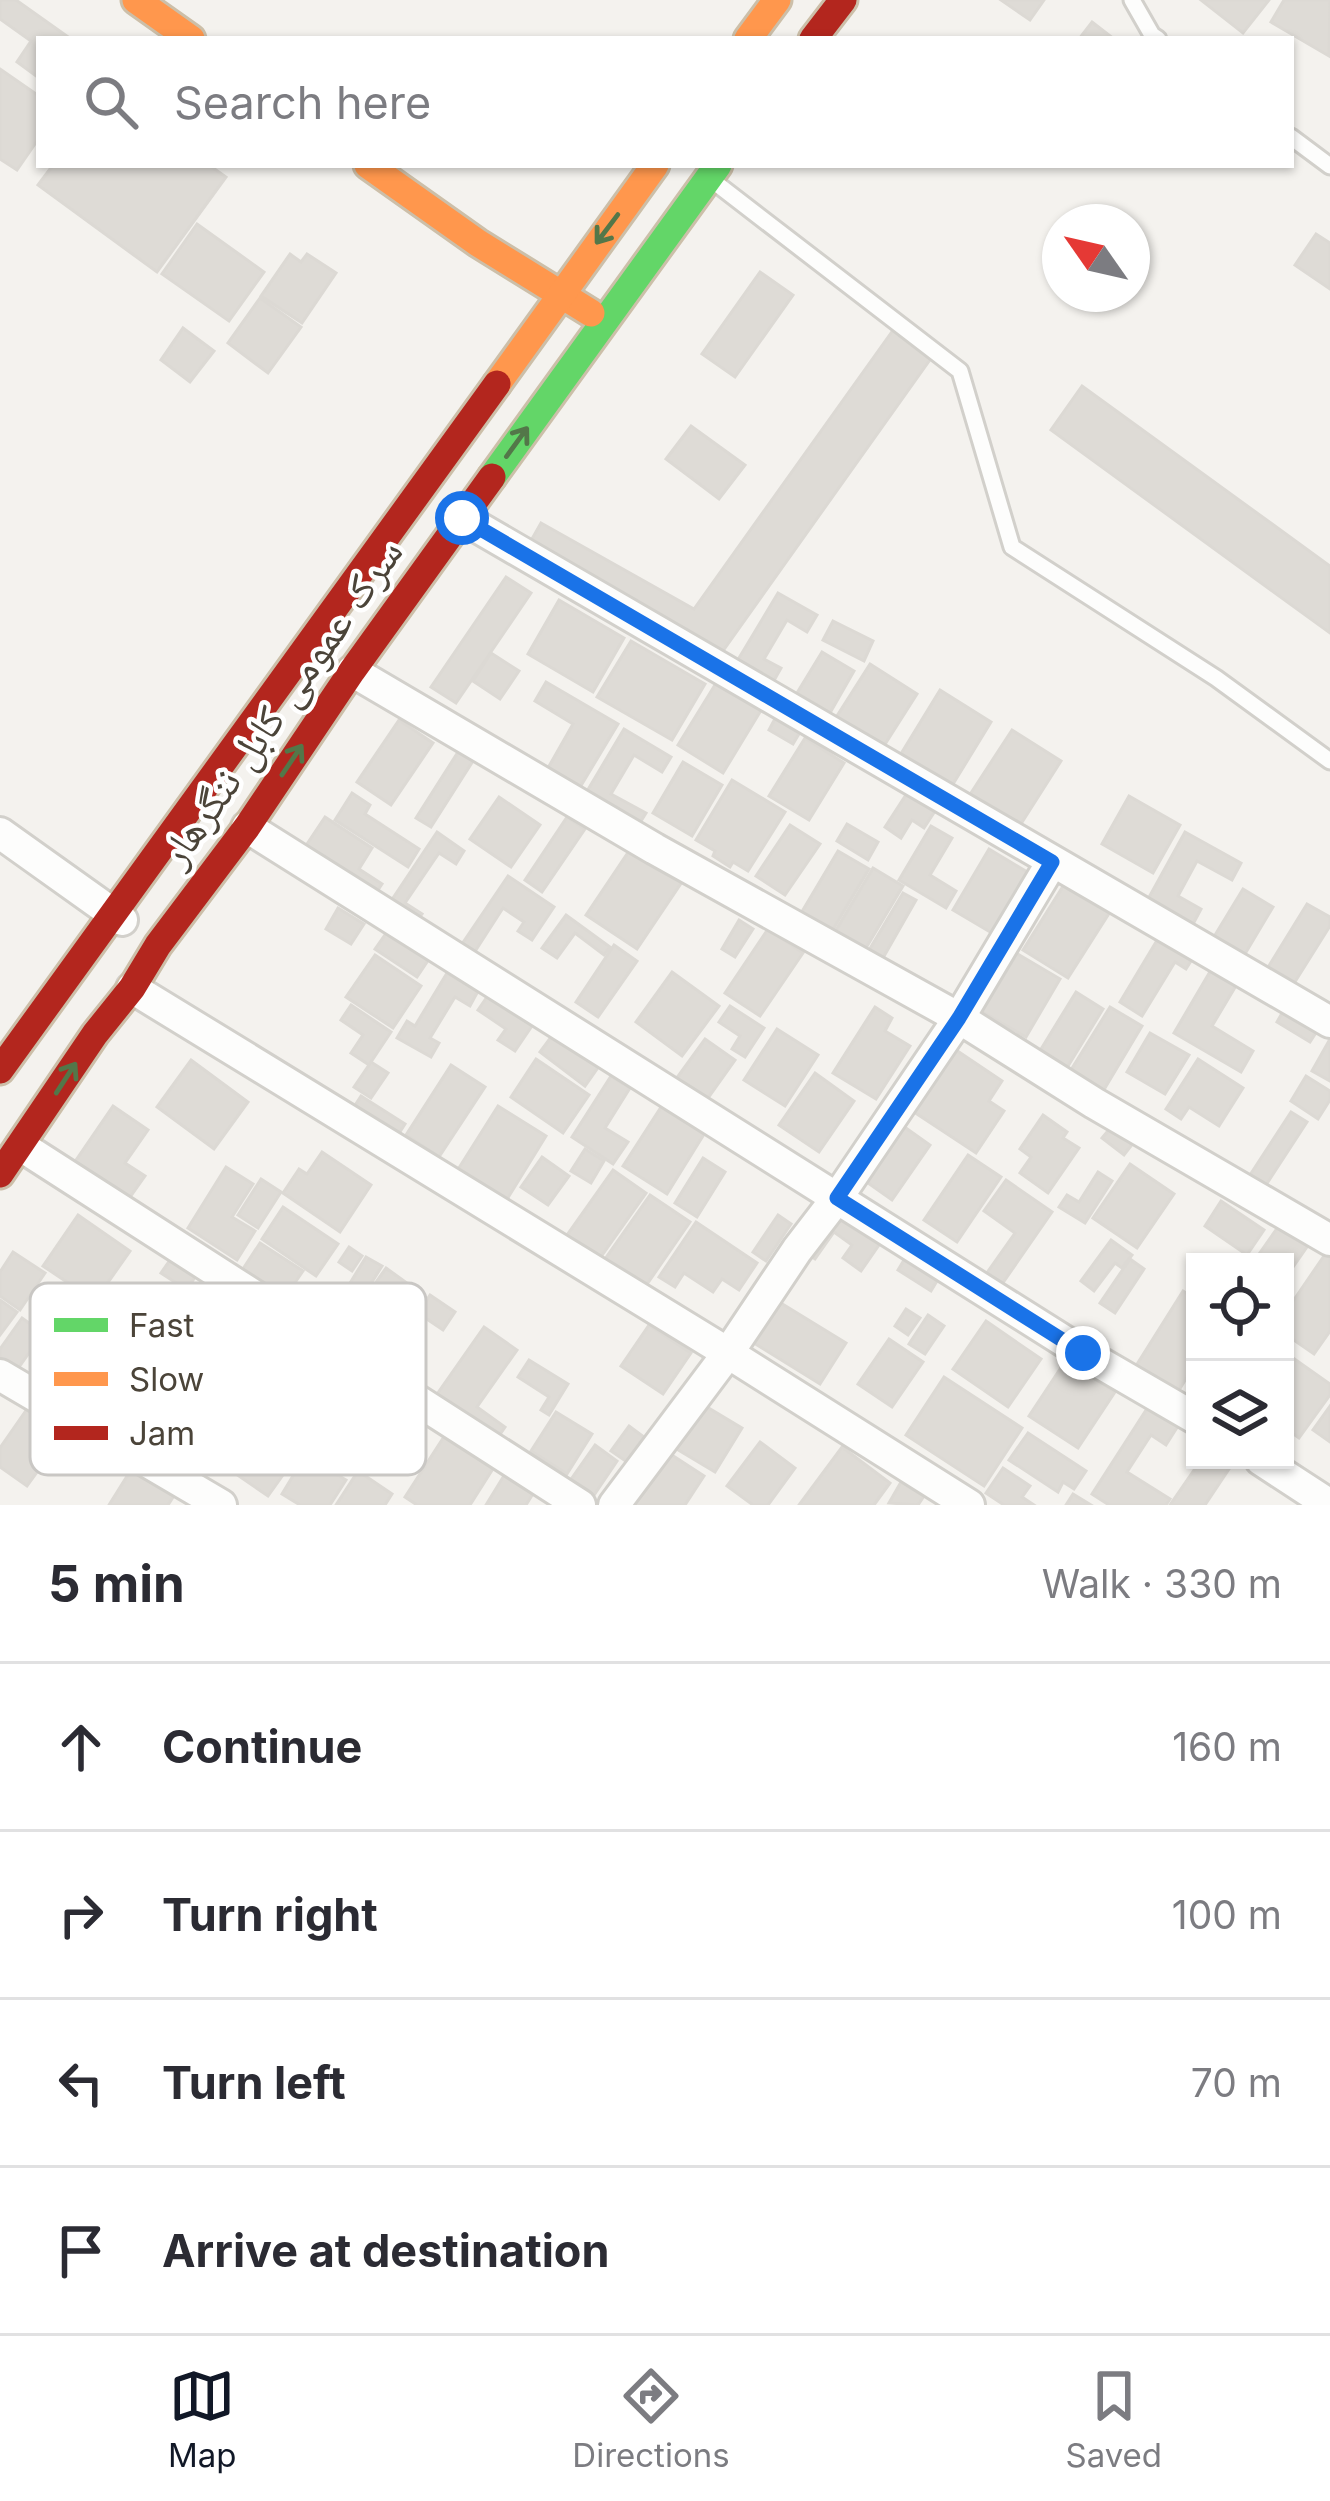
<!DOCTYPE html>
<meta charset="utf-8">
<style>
body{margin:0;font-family:Inter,"Noto Naskh Arabic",sans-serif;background:#f2f2f3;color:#2b2b33}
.controls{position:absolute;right:36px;bottom:36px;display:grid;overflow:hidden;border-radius:0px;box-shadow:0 3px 9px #0004}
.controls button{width:108px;height:108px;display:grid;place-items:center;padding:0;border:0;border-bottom:3px solid #e1e1e2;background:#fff;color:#2b2b33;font:60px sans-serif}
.compass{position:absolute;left:1042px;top:204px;width:108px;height:108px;border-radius:50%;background:#fff;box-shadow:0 3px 9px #0004;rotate:304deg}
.stop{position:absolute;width:36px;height:36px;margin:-27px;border:9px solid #1a73e8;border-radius:50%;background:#fff}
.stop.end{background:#1a73e8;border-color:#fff;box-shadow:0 3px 12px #0008}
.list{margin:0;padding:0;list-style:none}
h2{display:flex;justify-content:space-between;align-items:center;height:156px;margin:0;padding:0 48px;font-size:51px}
h2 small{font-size:39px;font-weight:400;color:#7c7c81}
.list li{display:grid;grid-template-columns:78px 1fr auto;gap:36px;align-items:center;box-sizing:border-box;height:168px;padding:0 48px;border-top:3px solid #e1e1e2}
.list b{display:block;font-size:45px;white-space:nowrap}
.list em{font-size:39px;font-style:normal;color:#7c7c81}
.icon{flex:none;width:66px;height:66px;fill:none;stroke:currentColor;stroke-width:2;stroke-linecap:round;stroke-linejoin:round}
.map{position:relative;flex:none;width:1330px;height:1505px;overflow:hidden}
.search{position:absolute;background:#fff;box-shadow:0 3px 9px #0004;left:36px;right:36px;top:36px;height:132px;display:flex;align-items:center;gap:30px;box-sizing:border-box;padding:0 42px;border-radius:0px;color:#7c7c81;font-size:45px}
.sheet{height:828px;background:#fff}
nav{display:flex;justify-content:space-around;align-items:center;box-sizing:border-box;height:168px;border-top:3px solid #e1e1e2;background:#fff;font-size:33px;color:#7c7c81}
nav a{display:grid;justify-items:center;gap:6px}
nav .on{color:#111827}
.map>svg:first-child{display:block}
</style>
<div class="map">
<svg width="1330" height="1505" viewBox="0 0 1330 1505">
<rect width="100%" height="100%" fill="#f4f2ee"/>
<g fill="#dedbd6" stroke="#dcd9d4" stroke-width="3">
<path d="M0 0H16L71 39H39V78L17 62 31 41 0 19Z"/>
<path d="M1001 0H1044L1030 20Z"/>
<path d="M1201 0H1269L1243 33Z"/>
<path d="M1284 0H1330L1329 56 1271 22Z"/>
<path d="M1092 22 1114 39H1079Z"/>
<path d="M0 69 39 96V138L17 170 0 159Z"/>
<path d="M53 165H209L226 177 157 272 38 185Z"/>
<path d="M197 224 264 272 229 321 162 274Z"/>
<path d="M1316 234 1330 243V289L1295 265Z"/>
<path d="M290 254 301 262 307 254 336 273 302 323 261 296Z"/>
<path d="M760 272 793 295 735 377 702 354Z"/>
<path d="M260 298 301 327 268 373 228 343Z"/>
<path d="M896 326 934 354 720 655 528 546 541 523 694 609Z"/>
<path d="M183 328 214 351 190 382 161 360Z"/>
<path d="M1082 386 1330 566V633L1051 430Z"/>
<path d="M691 426 745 465 719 499 666 459Z"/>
<path d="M506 577 531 593 456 703 431 687Z"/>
<path d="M778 593 817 615 807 632 787 620 764 659 781 668 772 684 736 663Z"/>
<path d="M559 600 624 638 593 692 528 654Z"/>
<path d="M833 621 873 641 864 661 823 640Z"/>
<path d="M631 641 705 684 672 740 597 697Z"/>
<path d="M822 652 854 671 830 713 797 693Z"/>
<path d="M491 653 519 671 500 699 473 681Z"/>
<path d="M870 664 917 694 882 749 835 719Z"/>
<path d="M718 680 763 707 723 773 678 745Z"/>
<path d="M546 682 618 724 576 794 544 775 573 724 535 701Z"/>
<path d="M940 690 991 722 950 789 899 757Z"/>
<path d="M778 713 803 727 793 744 769 730Z"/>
<path d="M399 720 433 743 391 805 357 782Z"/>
<path d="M624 729 671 757 662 772 634 755 611 794 646 813 636 829 583 798Z"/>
<path d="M1012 730 1061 761 1019 827 969 796Z"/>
<path d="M805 738 844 763 809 820 769 796Z"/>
<path d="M458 752 473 761 431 827 416 818Z"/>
<path d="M683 762 722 785 692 836 653 813Z"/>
<path d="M732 780 785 812 748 871 733 862 730 867 713 856 715 851 696 840Z"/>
<path d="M911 787 939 805 924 828 912 820 901 838 885 827Z"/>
<path d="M352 793 370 805 365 814 419 849 408 867 335 820Z"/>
<path d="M1129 796 1180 825 1153 873 1102 844Z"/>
<path d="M499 797 540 825 511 867 470 839Z"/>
<path d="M325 817 372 848 359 869 382 884 372 899 301 853Z"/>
<path d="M567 817 585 829 542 892 525 880Z"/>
<path d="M847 824 878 842 868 860 837 841Z"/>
<path d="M790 825 820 844 785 895 756 876Z"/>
<path d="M931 826 952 838 930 875 956 891 946 908 899 880Z"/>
<path d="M437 832 464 851 456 864 439 853 405 903 422 914 414 925 387 907Z"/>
<path d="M1185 832 1241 863 1232 880 1197 861 1178 896 1201 909 1192 926 1147 901Z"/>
<path d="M631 848 682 882 637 949 586 915Z"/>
<path d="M989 849 1039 879 1002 939 953 910Z"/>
<path d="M838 851 869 869 828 938 797 920Z"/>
<path d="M873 868 903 886 860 958 830 940Z"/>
<path d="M508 876 554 907 532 940 518 931 524 922 503 908 472 956 460 947Z"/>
<path d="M1065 883 1110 912 1068 978 1023 950Z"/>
<path d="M1243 889 1273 907 1242 959 1212 940Z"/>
<path d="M903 893 916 900 879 965 865 957Z"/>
<path d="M1307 904 1330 917V926L1293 985 1267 969Z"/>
<path d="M338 908 364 924 351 944 326 929Z"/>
<path d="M566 915 610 947 604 955 575 933 557 958 542 948Z"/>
<path d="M739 920 753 929 735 957 722 949Z"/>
<path d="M768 929 803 953 760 1016 725 993Z"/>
<path d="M387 932 429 959 417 977 375 949Z"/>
<path d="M1162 932 1196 953 1186 969 1175 962 1142 1016 1120 1002Z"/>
<path d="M614 945 637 961 598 1017 576 1002Z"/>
<path d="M1016 953 1060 979 1026 1037 981 1011Z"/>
<path d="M375 955 421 986 393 1028 346 997Z"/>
<path d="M1211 970 1237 984 1212 1026 1253 1051 1241 1072 1174 1033Z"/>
<path d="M672 972 719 1006 682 1056 636 1022Z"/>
<path d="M447 973 478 991 470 1006 455 997 430 1038 439 1043 431 1057 397 1038 407 1021 415 1026Z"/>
<path d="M1076 992 1103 1009 1065 1071 1038 1054Z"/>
<path d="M489 994 534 1023 515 1051 498 1040 506 1029 478 1010Z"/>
<path d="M351 1005 391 1032 369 1065 351 1053 363 1035 341 1020Z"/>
<path d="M730 1006 764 1028 745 1057 732 1049 740 1036 719 1022Z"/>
<path d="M875 1007 892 1018 885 1031 910 1046 876 1099 833 1073Z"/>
<path d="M1110 1007 1142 1026 1099 1098 1066 1078Z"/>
<path d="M1285 1008 1319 1028 1310 1042 1277 1022Z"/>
<path d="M777 1029 818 1055 785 1106 744 1080Z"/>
<path d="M554 1033 599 1066 585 1086 540 1052Z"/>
<path d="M1150 1033 1189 1055 1165 1094 1127 1072Z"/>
<path d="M705 1039 735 1060 701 1108 671 1086Z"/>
<path d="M1330 1039V1081L1312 1071Z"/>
<path d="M953 1048 1002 1081 989 1101 1004 1111 976 1153 911 1110Z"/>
<path d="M536 1059 589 1095 563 1133 511 1097Z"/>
<path d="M1198 1059 1243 1088 1219 1126 1189 1107 1181 1119 1166 1109Z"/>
<path d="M191 1060 248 1102 214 1149 157 1107Z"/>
<path d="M371 1062 388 1073 371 1098 354 1087Z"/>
<path d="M451 1065 485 1087 439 1157 406 1135Z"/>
<path d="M815 1073 854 1101 819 1152 779 1125Z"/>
<path d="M611 1076 630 1088 605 1128 628 1142 613 1164 572 1137Z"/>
<path d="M1306 1076 1330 1091V1100L1318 1119 1291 1101Z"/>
<path d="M361 1096 405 1124 396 1138 352 1110Z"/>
<path d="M663 1104 706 1131 667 1194 623 1166Z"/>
<path d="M113 1106 148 1130 125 1163 145 1176 128 1200 74 1163Z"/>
<path d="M498 1106 546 1136 506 1201 457 1171Z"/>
<path d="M1291 1112 1307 1122 1264 1188 1248 1178Z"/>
<path d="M1043 1115 1067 1132 1063 1138 1079 1148 1048 1193 1020 1173 1031 1157 1020 1149Z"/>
<path d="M896 1121 930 1145 892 1200 858 1176Z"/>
<path d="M1112 1126 1134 1142 1124 1155 1102 1138Z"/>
<path d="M585 1149 604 1161 591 1183 571 1171Z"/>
<path d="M322 1152 371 1185 340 1232 283 1193 299 1169 307 1174Z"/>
<path d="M968 1155 1001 1177 957 1242 924 1220Z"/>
<path d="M542 1157 569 1176 548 1205 521 1187Z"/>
<path d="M703 1158 725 1172 697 1217 675 1203Z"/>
<path d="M1130 1164 1174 1194 1137 1248 1093 1218Z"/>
<path d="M226 1167 253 1184 232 1217 255 1231 237 1260 188 1228Z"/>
<path d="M613 1170 646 1193 598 1261 565 1238Z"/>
<path d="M1098 1172 1112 1181 1085 1223 1059 1207 1067 1195 1079 1202Z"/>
<path d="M261 1179 281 1192 258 1228 238 1215Z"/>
<path d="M1006 1180 1052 1212 1000 1287 984 1277 1015 1233 984 1211Z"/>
<path d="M650 1195 690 1222 643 1290 603 1262Z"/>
<path d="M1221 1201 1264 1230 1247 1255 1205 1226Z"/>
<path d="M283 1207 338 1244 316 1276 262 1239Z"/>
<path d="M835 1209 881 1242 861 1271 843 1258 852 1245 834 1232 815 1259 804 1251Z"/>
<path d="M78 1215 130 1251 95 1301 43 1266Z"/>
<path d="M778 1215 791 1224 766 1261 753 1252Z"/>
<path d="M1285 1217 1314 1237 1286 1277 1285 1262H1263L1257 1257Z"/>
<path d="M696 1222 757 1263 739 1290 722 1279 713 1292 684 1273 675 1287 659 1277Z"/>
<path d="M1111 1240 1132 1255 1122 1268 1115 1263 1094 1291 1081 1281Z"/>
<path d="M260 1243 303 1271 281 1303 239 1275Z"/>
<path d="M349 1247 362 1256 352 1271 339 1262Z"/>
<path d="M1328 1250 1330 1252V1331L1314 1354 1285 1334V1313Z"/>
<path d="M13 1252 45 1273 20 1310 0 1296V1272Z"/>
<path d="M907 1255 940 1276 931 1291 898 1270Z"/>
<path d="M366 1257 382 1266 362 1298 347 1288Z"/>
<path d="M1130 1259 1144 1269 1115 1313 1100 1303Z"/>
<path d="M170 1260 195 1277 187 1290 161 1273Z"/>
<path d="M386 1268 418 1291 381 1344 412 1365 400 1383 336 1339Z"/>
<path d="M1183 1291 1195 1299V1364L1176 1395 1134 1369Z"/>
<path d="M430 1295 455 1312 443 1330 418 1313Z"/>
<path d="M771 1297 846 1343 820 1384 746 1338Z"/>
<path d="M0 1300 17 1312 0 1335Z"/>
<path d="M906 1309 920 1318 908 1335 895 1326Z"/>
<path d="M928 1315 944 1326 925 1354 909 1344Z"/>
<path d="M22 1318 43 1333 17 1370 0 1358V1349Z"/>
<path d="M986 1321 1041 1359 1008 1407 953 1369Z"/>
<path d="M649 1325 691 1353 663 1394 621 1366Z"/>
<path d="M484 1327 517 1350 477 1407 505 1427 494 1443 433 1400Z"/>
<path d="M889 1339 923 1362 892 1407 858 1384Z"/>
<path d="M1293 1358 1330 1384V1395L1299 1438 1285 1428V1369Z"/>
<path d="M529 1360 568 1384 549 1415 541 1410 549 1397 518 1377Z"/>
<path d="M1066 1360 1115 1392 1078 1448 1029 1416Z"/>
<path d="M944 1377 1022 1428 984 1486 906 1435Z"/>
<path d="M34 1399 71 1425 27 1486 0 1467V1448Z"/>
<path d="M702 1404 742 1428 715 1472 675 1448Z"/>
<path d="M1330 1406V1442L1313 1430Z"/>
<path d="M1148 1407 1178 1426 1166 1445 1151 1435 1127 1472 1170 1499 1166 1505H1109L1092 1494Z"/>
<path d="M556 1412 592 1434 567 1474 531 1451Z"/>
<path d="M629 1426 644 1437 627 1462 611 1451Z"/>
<path d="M447 1432 496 1464 470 1505H417L405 1497Z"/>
<path d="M1028 1433 1086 1471 1074 1489 1063 1482 1058 1492 1009 1460Z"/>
<path d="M760 1442 795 1468 768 1505H753L727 1486Z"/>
<path d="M595 1445 617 1461 588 1504 565 1488Z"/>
<path d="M240 1446 283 1475 268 1496 226 1467Z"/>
<path d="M842 1447 890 1483 874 1505H799Z"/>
<path d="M661 1448 704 1476 685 1505H623Z"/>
<path d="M305 1456 346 1480 330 1505H300L282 1494Z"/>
<path d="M1201 1460H1235L1205 1505H1170Z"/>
<path d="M134 1465 177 1491 168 1505H109Z"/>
<path d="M1003 1468 1030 1486 1022 1497 1034 1505H1004L986 1493Z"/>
<path d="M358 1471 392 1494 385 1505H336Z"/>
<path d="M505 1474 534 1492 526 1505H486Z"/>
<path d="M901 1482 924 1496 918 1505 889 1503Z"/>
<path d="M1073 1494 1091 1505H1066Z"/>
</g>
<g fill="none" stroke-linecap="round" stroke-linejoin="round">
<g stroke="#d2d0cb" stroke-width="21">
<g id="lane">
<path d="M1132 0 1152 35 1158 39"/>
<path d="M1291 137 1330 166"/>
<path d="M717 184 960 371 1012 547 1216 678 1330 761"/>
</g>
</g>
<g stroke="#d2d0cb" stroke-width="36">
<g id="street">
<path d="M462 518 1330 1022"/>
<path d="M352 671 655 849 959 1018 1094 1103 1330 1240"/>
<path d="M247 827 1083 1353 1195 1418"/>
<path d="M0 833 122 920"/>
<path d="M132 988 728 1353 969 1505"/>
<path d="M21 1146 580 1505"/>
<path d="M0 1375 221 1505"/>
<path d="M1261 1460 1330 1505"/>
<path d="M614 1505 728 1353 797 1250 837 1198 959 1018 1052 862"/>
</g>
</g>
<g stroke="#ccbfa9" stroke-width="33">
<path id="fast" d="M492 477 718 165"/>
</g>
<g stroke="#ccbfa9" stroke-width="33">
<g id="slow">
<path d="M136 0 191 39"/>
<path d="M748 39 777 0"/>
<path d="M368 165 478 243 591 313"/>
<path d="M497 384 655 165"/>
</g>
</g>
<g stroke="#ccbfa9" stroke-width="33">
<g id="jam">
<path d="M813 39 843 0"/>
<path d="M0 1070 497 384"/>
<path d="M0 1174 95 1034 132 988 158 945 247 827 352 671 492 477"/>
</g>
</g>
<use href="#lane" stroke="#fdfdfc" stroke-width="15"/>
<use href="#street" stroke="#fdfdfc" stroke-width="30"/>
<use href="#fast" stroke="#63d668" stroke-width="27"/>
<use href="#slow" stroke="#ff974d" stroke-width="27"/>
<use href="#jam" stroke="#b3261e" stroke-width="27"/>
</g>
<defs><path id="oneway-shaft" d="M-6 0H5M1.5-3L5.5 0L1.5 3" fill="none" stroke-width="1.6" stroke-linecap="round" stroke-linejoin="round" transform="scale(3)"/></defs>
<g stroke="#537749">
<use href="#oneway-shaft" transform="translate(607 229) rotate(127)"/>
<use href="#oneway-shaft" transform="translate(517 442) rotate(-54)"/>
<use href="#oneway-shaft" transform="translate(292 760) rotate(-56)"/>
<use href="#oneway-shaft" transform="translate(66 1078) rotate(-57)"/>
</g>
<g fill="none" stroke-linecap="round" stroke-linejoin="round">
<path stroke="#1a73e8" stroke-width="15" d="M462 518 1052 862 959 1018 837 1198 1083 1353"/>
</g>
<g text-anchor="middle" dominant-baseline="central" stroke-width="9" stroke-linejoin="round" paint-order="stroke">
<g font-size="42" fill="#4b4439" stroke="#fff">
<text transform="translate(280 702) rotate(-55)">سرک عمومی کابل ننگرهار</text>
</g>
</g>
<rect x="30" y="1283" width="396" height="192" rx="18" fill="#fff" stroke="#c9c7c4" stroke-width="3"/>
<rect x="54" y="1318" width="54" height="14" fill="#63d668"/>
<rect x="54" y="1372" width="54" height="14" fill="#ff974d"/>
<rect x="54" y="1426" width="54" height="14" fill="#b3261e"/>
<g font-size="33" fill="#4b4439">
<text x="129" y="1337">Fast</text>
<text x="129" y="1391">Slow</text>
<text x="129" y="1445">Jam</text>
</g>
</svg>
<div class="controls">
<button><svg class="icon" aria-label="locate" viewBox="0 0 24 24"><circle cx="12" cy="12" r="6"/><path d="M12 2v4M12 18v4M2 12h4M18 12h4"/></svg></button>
<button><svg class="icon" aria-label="layers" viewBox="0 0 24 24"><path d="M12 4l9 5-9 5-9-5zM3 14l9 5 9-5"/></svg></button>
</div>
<svg class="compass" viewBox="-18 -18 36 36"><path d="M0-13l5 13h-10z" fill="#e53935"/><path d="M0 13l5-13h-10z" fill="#7c7c81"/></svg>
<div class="stop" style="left:462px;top:518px"></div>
<div class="stop end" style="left:1083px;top:1353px"></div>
<div class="search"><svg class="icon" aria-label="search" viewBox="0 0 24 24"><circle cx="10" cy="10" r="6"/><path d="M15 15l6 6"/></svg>Search here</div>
</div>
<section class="sheet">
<h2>5 min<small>Walk · 330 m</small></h2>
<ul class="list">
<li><svg class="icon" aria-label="ahead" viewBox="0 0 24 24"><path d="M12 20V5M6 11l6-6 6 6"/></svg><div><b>Continue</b></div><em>160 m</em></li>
<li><svg class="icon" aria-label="right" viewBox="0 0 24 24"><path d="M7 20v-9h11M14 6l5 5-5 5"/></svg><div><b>Turn right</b></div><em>100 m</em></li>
<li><svg class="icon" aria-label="left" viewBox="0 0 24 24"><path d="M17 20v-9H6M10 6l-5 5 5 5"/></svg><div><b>Turn left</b></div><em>70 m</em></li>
<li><svg class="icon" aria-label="arrive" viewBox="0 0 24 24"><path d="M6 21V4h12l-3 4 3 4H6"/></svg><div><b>Arrive at destination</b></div></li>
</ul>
</section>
<nav>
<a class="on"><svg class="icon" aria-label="map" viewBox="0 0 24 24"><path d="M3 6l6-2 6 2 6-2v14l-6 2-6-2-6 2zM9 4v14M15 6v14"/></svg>Map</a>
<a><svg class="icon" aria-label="directions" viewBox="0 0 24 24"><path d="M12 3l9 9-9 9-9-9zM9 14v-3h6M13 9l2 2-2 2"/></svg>Directions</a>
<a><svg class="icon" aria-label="saved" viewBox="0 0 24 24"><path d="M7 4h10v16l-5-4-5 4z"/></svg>Saved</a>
</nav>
